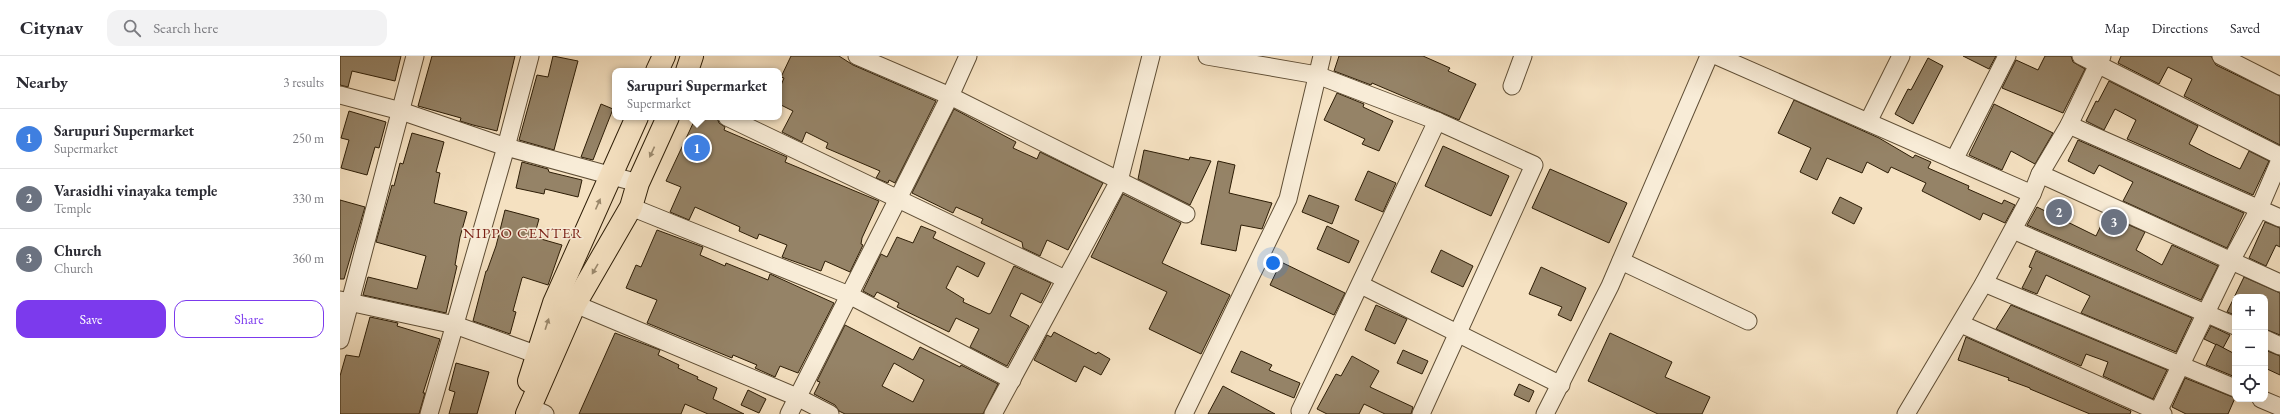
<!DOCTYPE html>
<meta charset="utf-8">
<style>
body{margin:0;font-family:"EB Garamond",serif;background:#f2f2f3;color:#2b2b33}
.controls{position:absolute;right:12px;bottom:12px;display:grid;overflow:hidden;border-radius:8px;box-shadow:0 4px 16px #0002}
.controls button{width:36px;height:36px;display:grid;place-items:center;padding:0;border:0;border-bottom:1px solid #e1e1e2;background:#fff;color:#2b2b33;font:20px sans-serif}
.you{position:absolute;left:933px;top:207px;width:14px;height:14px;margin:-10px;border:3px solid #fff;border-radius:50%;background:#1a73e8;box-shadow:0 0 0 6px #1a73e833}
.badge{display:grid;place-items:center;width:26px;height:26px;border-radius:50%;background:#7c3aed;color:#fff;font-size:13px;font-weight:700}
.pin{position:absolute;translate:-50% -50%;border:2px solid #fff;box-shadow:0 1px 4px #0006}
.popup{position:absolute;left:272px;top:12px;width:170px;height:52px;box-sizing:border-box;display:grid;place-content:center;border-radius:8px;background:#fff;filter:drop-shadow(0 1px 3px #0005);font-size:13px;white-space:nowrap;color:#7c7c81}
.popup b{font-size:15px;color:#2b2b33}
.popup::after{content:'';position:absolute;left:50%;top:100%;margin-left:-8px;border:8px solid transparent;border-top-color:#fff}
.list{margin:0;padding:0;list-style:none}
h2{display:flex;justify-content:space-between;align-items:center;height:52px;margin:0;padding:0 16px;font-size:17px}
h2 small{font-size:13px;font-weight:400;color:#7c7c81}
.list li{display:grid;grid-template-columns:26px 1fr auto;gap:12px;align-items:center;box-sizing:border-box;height:60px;padding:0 16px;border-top:1px solid #e1e1e2}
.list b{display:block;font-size:15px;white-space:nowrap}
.list p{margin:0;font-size:13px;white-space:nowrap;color:#7c7c81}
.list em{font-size:13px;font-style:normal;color:#7c7c81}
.actions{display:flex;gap:8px;padding:12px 16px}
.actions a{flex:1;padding:9px 0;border:1px solid #7c3aed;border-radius:12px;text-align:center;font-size:14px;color:#7c3aed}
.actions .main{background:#7c3aed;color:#fff}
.icon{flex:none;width:22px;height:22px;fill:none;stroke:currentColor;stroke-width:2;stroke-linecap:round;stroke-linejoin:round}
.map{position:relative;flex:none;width:1940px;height:358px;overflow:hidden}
header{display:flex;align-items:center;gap:24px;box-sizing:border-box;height:56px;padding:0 20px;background:#fff;border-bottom:1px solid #e1e1e2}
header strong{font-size:19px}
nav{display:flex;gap:22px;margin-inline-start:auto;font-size:14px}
.search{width:280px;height:36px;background:#f2f2f3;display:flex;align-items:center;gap:10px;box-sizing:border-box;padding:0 14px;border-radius:12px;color:#7c7c81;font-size:15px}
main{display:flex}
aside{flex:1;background:#fff}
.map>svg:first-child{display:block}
</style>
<header>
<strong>Citynav</strong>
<div class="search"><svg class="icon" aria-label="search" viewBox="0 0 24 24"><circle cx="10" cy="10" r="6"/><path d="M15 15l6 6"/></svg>Search here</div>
<nav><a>Map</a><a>Directions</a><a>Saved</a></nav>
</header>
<main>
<aside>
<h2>Nearby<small>3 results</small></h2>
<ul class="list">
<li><span class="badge" style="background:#3f7fe0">1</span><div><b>Sarupuri Supermarket</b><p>Supermarket</p></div><em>250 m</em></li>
<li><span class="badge" style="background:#6b7280">2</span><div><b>Varasidhi vinayaka temple</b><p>Temple</p></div><em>330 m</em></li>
<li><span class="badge" style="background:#6b7280">3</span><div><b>Church</b><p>Church</p></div><em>360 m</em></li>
</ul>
<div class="actions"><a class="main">Save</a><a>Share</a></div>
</aside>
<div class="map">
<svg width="1940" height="358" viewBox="0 0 1940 358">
<rect width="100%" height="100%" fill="#f5e1c1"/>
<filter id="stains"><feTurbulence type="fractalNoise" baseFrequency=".005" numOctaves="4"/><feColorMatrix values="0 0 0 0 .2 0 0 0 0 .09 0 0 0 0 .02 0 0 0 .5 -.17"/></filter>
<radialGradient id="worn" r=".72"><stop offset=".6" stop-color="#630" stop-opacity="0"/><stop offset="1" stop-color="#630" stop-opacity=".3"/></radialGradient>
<g fill="#958367" stroke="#2d1d06" fill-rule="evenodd">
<path d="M0 0H61L55 25 12 15 8 31 0 29Z"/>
<path d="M92 0H175L157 75 133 69 120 65 121 62 78 50Z"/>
<path d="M213 0 238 5 214 94 179 84 197 19 208 21Z"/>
<path d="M451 0H499L513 9 596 45 555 127 549 124 548 127 536 122 540 115 486 92 488 87 466 76 462 86 442 76 453 55 439 48V34L444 22 441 21Z"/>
<path d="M999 0H1083L1110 12 1108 15 1136 28 1119 64 1032 27 1031 29 994 15Z"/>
<path d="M1623 0H1656L1649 13Z"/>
<path d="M1705 0H1731L1733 6 1745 13 1723 57 1662 32 1676 4 1698 14Z"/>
<path d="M1781 0H1871L1876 9 1940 40V89L1844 40 1852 23 1828 11 1819 28 1778 7Z"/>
<path d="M1588 2 1603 10 1573 68 1555 58 1568 33 1571 34Z"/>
<path d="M1769 25 1858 70 1849 88 1868 98 1900 113 1909 95 1929 105 1913 139 1787 83 1796 64 1775 53 1764 74 1746 65 1756 45 1758 46Z"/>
<path d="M997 37 1024 48 1023 51 1053 65 1039 95 1022 88 1025 83 984 64Z"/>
<path d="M1454 44 1539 82 1573 102 1575 99 1591 106 1588 112 1629 130 1628 133 1662 148 1664 144 1675 149 1665 167 1643 157 1640 164 1582 135 1586 127 1551 111 1548 117 1527 106 1522 117 1487 102 1477 124 1460 116 1471 92 1438 77Z"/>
<path d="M261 48 273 53 253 104 241 101Z"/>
<path d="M1654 48 1713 77 1695 108 1671 95 1662 114 1629 99Z"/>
<path d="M614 53 676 86 673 92 697 103 700 96 763 127 728 194 707 184 700 200 683 192 682 186 641 167 643 163 616 151 613 157 572 137Z"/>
<path d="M9 55 46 66 39 92 35 91 27 119 1 112 9 84 1 82Z"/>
<path d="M356 61 377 62 379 67 385 71 384 74 447 101 445 106 539 145 522 182 521 188 523 189 510 216 485 205 481 215 442 201 447 189 419 178 417 183 399 175 400 171 355 151 349 164 330 156 341 131 326 125Z"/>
<path d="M72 77 104 86 96 116 100 117 94 147 127 156 120 181 115 209 117 210 106 257 23 239 28 221 77 233 86 200 36 186 52 129 54 130 60 107 63 108Z"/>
<path d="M1738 84 1904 157 1887 192 1783 145 1793 126 1759 109 1754 118 1728 105Z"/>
<path d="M1103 90 1169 120 1151 160 1085 130Z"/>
<path d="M804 94 849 104 850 101 871 105 850 149 798 123Z"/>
<path d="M878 105 895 109 889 137 932 147 922 173 901 169 896 195 861 188Z"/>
<path d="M182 106 208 113 209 116 242 124 238 141 205 133 204 138 176 132Z"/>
<path d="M1210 113 1287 147 1269 187 1192 152Z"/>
<path d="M1028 115 1056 127 1043 156 1015 144Z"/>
<path d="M783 138 841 167 822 207 890 239 861 298 809 273 827 236 751 201Z"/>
<path d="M969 139 999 150 992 168 962 156Z"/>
<path d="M1500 141 1522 152 1514 168 1492 157Z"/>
<path d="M0 144 25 151 4 223H0Z"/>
<path d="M1697 151 1756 180 1766 159 1805 176 1796 194 1822 209 1832 189 1878 210 1861 244 1687 169Z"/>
<path d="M165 154 199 163 194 181 222 189 208 229 183 221 182 222 173 255 176 256 170 278 133 265 146 215H147L156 190Z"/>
<path d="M1925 166 1940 172V191L1936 189 1926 210 1909 202Z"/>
<path d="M581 170 596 176 593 182 645 207 638 221 617 210 606 232 624 243 623 246 649 258 651 257 674 210 711 227 701 247 681 237 670 260 689 270 667 310 630 291 639 273 616 262 609 276 557 251 559 247 537 236 534 241 523 235 541 198 547 201 557 181 573 187Z"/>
<path d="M987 170 1019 185 1009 207 977 193Z"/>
<path d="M317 174 363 191 360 199 385 210 386 207 428 224 430 218 494 247 458 317 440 310 435 321 415 312 417 309 393 299 392 302 307 267 317 244 286 232 296 209 301 211Z"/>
<path d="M1101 194 1133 210 1123 231 1091 216Z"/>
<path d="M1696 195 1852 262 1836 296 1741 257 1750 240 1706 219 1697 238 1682 232 1692 212 1689 211Z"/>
<path d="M941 206 1005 237 994 259 930 229Z"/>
<path d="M1201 211 1246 232 1231 265 1218 259 1222 251 1189 238Z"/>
<path d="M1904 221 1940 237V279L1925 273V241H1895V259L1887 256Z"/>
<path d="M1036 249 1067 263 1055 288 1025 274Z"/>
<path d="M1671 249 1827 314 1813 343 1763 320 1768 306 1746 298 1741 310 1656 273Z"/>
<path d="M30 261 58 267 57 270 100 283 83 337H85L79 358H0V320L6 299 19 301Z"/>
<path d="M505 269 573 304 580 291 620 311 621 309 658 328 643 358H505L499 355 495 349 474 338 480 326 477 325ZM554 307 584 324 573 346 542 330Z"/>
<path d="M1871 270 1890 279 1883 292 1864 283Z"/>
<path d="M714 276 756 298 758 296 770 303 761 319 744 310 736 326 694 304 707 279 711 281Z"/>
<path d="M275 277 320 294 318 299 339 309 338 312 358 321 357 323 377 332 373 343 404 358H368L345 348 341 358H239Z"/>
<path d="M1270 277 1332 306 1325 321 1370 341 1362 358H1318L1248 325Z"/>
<path d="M1626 281 1791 355 1790 358H1750L1690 333V332L1668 324 1669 322 1618 304Z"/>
<path d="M1876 288 1895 298V321L1866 309Z"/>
<path d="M1063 294 1088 305 1082 318 1057 307Z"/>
<path d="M1925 294 1940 300V319L1925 312Z"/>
<path d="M901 295 932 309 929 314 960 327 954 342 891 316Z"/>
<path d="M1012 300 1039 315 1030 331 1073 351 1071 358H1045L1024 348 1019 358H987L977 353 996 318 1001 320Z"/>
<path d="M116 307 149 316 137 358H109L115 336 109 334Z"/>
<path d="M1845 322 1895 342 1888 358H1846L1832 351Z"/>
<path d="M1179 328 1194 335 1189 346 1174 339Z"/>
<path d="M883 330 935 358H868Z"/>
<path d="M408 334 426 343 419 357 401 349Z"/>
</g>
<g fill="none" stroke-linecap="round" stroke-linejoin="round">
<g stroke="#5f4e35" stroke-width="19">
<g id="street">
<path d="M517 0 610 40 846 158"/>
<path d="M867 0 977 19 1097 65 960 355"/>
<path d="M1377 0 1692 138"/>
<path d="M1741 0 1940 100"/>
<path d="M1881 0 1940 30"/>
<path d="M1172 30 1183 0"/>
<path d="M0 39 61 55 166 91 298 127"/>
<path d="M387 61 725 223"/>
<path d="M1528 66 1561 0"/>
<path d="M1729 69 1940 162"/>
<path d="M1614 104 1667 0"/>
<path d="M1700 118 1940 227"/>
<path d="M291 151 509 239 672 324"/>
<path d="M1673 174 1895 270"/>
<path d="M1281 205 1408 265"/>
<path d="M1644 227 1895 332"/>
<path d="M1021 229 1221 329"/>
<path d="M0 244 115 269 209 303"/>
<path d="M235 248 457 341 490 358"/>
<path d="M1621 268 1823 358"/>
<path d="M1925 283 1940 290"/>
<path d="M0 284 75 0"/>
<path d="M1921 343 1940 351"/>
<path d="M189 351 205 358"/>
<path d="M1818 356 1891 205 1919 153 1940 104"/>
<path d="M89 358 166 91 190 0"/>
<path d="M449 358 610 40 628 0"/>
<path d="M653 358 779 125 811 0"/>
<path d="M844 358 948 143 982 0"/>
<path d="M1081 358 1194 109 1097 65"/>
<path d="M1205 358 1270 230 1369 0"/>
<path d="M1566 358 1644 227 1692 138 1700 118 1729 69 1762 0"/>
</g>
</g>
<g stroke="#2d1d06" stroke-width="24">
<g id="primary">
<path d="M317 15 324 0"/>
<path d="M347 15 352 0"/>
<path d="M189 325 214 247 297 61"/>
<path d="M187 358 235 248 291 151 298 127 328 61"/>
</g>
</g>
<use href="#street" stroke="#f8ecd7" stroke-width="17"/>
<use href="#primary" stroke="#f5e1c1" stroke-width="22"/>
</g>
<defs><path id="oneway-solid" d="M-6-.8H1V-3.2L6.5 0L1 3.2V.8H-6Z"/></defs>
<g fill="#9b896d">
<use href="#oneway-solid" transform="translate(312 96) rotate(115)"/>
<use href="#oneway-solid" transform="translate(258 148) rotate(-66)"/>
<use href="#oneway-solid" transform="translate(255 213) rotate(120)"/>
<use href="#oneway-solid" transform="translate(207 268) rotate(-72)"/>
</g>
<g text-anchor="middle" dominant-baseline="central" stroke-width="3" stroke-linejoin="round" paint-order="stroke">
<g font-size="15" letter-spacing="1" fill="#7a1f14" stroke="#f8ecd7">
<text x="183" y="176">NIPPO CENTER</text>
</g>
</g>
<rect width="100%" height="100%" filter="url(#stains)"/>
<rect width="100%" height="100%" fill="url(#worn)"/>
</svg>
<div class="controls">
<button>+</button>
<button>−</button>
<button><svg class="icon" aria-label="locate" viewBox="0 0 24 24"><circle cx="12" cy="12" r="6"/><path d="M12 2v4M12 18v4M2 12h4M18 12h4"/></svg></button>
</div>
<div class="you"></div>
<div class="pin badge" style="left:357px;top:92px;background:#3f7fe0">1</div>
<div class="popup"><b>Sarupuri Supermarket</b>Supermarket</div>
<div class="pin badge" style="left:1719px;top:156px;background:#6b7280">2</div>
<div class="pin badge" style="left:1774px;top:166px;background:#6b7280">3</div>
</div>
</main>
